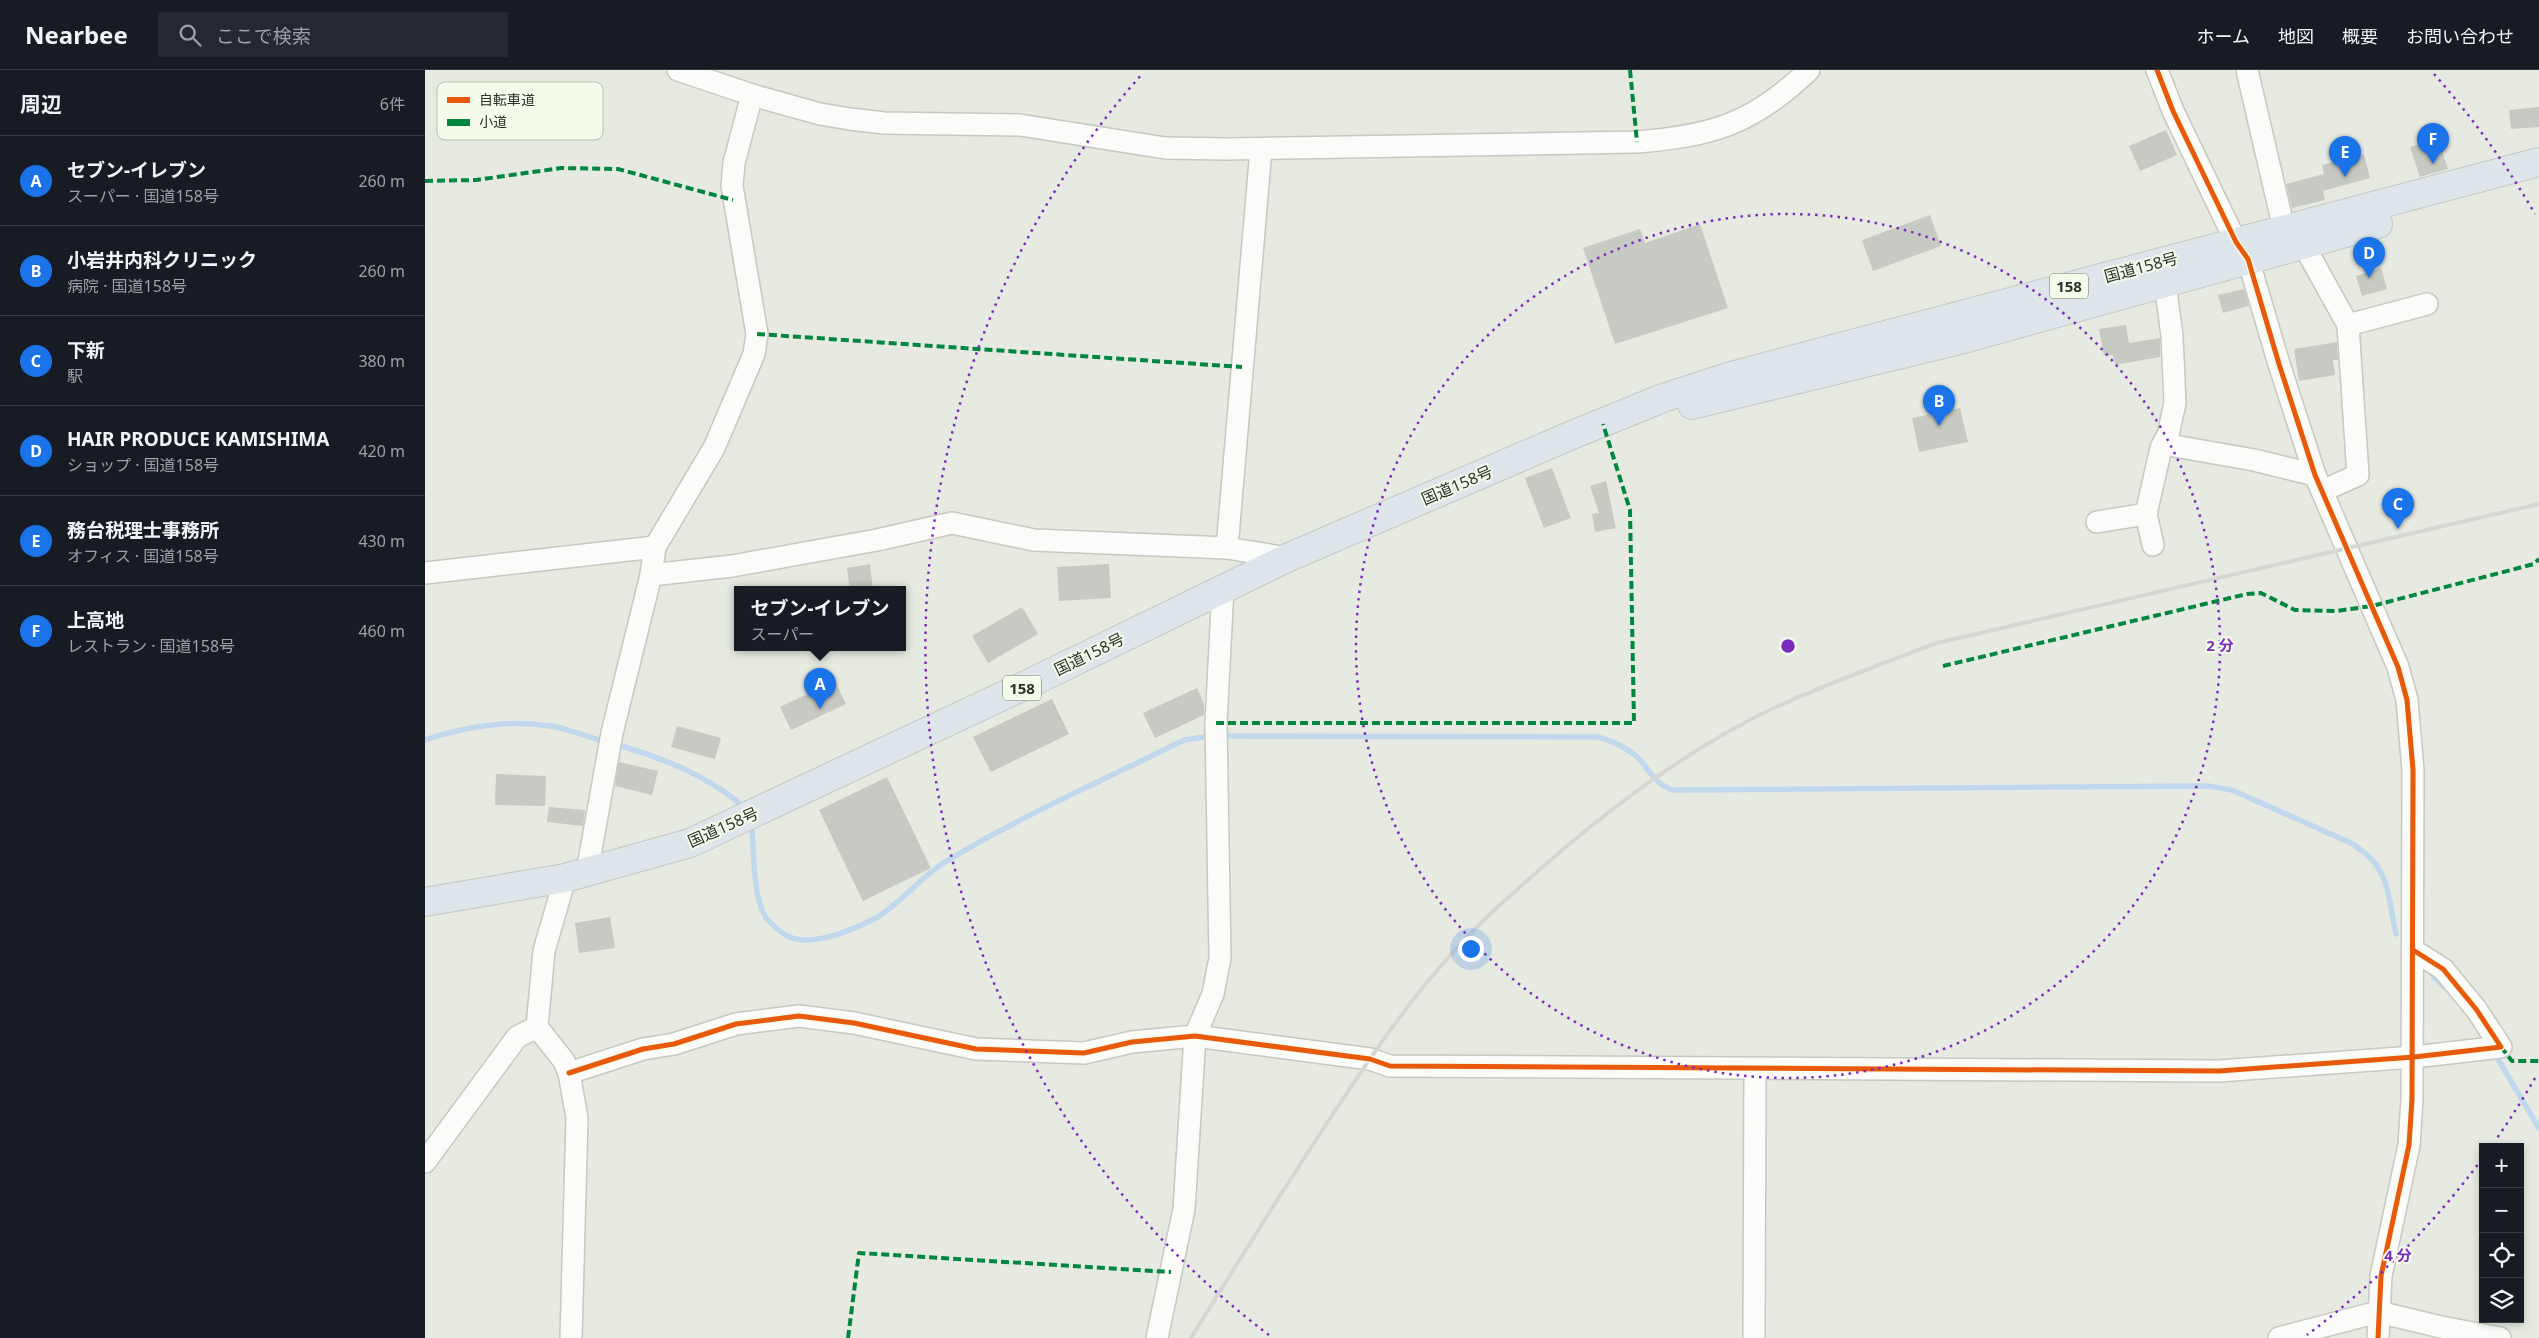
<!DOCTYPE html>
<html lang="ja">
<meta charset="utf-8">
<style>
body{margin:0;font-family:"Noto Sans","Noto Sans JP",sans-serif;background:#242831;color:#f1f3f6}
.controls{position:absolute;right:15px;bottom:15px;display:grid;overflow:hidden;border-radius:0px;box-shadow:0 2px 8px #0003}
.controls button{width:45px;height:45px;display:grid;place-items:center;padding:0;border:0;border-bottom:1px solid #363941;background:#171b24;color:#f1f3f6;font:25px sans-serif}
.you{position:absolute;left:1045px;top:878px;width:18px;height:18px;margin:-12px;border:4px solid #fff;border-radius:50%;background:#1a73e8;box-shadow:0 0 0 8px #1a73e833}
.badge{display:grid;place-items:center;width:32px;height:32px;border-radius:50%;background:#1a73e8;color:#fff;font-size:16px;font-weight:700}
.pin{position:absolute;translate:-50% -41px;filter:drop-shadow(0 1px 2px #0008)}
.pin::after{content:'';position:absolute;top:26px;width:18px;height:15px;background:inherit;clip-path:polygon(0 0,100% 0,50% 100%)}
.popup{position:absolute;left:309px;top:516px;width:172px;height:65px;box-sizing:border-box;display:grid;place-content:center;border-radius:0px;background:#171b24;filter:drop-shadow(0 1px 4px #0005);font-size:16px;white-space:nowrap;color:#9ea1a6}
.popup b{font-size:19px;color:#f1f3f6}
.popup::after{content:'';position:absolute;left:50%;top:100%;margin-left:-10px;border:10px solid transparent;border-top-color:#171b24}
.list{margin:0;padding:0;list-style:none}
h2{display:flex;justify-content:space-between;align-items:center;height:65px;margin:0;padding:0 20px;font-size:21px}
h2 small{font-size:16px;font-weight:400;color:#9ea1a6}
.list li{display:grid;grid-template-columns:32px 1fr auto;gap:15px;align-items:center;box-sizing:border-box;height:90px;padding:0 20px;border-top:1px solid #363941}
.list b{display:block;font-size:19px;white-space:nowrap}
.list p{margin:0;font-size:16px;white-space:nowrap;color:#9ea1a6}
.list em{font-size:16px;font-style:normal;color:#9ea1a6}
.icon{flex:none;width:28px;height:28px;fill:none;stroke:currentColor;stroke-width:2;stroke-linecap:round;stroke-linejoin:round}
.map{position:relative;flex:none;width:2114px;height:1268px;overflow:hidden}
header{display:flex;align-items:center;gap:30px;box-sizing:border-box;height:70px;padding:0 25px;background:#171b24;border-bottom:1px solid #363941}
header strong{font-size:24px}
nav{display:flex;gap:28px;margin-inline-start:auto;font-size:18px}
.search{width:350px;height:45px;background:#242831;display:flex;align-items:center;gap:12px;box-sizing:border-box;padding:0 18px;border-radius:0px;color:#9ea1a6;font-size:19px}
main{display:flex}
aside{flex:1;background:#171b24}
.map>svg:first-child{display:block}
</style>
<header>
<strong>Nearbee</strong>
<div class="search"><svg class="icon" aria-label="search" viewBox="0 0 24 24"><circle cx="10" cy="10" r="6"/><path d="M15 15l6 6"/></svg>ここで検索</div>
<nav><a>ホーム</a><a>地図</a><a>概要</a><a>お問い合わせ</a></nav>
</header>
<main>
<aside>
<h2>周辺<small>6件</small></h2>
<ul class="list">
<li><span class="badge">A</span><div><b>セブン-イレブン</b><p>スーパー · 国道158号</p></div><em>260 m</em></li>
<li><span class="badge">B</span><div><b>小岩井内科クリニック</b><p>病院 · 国道158号</p></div><em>260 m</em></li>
<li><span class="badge">C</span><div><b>下新</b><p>駅</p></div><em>380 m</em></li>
<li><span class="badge">D</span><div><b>HAIR PRODUCE KAMISHIMA</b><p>ショップ · 国道158号</p></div><em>420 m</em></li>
<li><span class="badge">E</span><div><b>務台税理士事務所</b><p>オフィス · 国道158号</p></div><em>430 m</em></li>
<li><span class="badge">F</span><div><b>上高地</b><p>レストラン · 国道158号</p></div><em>460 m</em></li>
</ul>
</aside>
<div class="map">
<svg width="2114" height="1268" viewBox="0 0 2114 1268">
<rect width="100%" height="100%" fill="#e7eae1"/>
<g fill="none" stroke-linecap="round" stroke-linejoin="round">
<g stroke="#bfd8ee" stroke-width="5.5">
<path d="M796 666 1173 667C1187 671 1200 676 1211 686 1225 699 1229 714 1248 720L1783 716 1807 720 1928 774C1937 781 1949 789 1954 799 1965 817 1966 844 1971 864"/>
<path d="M0 670C38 657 85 649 126 656 144 659 163 667 181 672"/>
<path d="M190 674C234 687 277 703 313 732"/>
<path d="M327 760C329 784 328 825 340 846 343 852 356 862 362 866 385 878 428 860 449 849 476 834 494 808 520 792 596 746 679 710 759 670L787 666"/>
<path d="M2009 908 2022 919"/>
<path d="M2074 991 2114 1058"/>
</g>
</g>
<g fill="#c7cac2">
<path d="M2114 37V57L2086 59 2084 40Z"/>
<path d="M1741 60 1752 85 1715 101 1704 76Z"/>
<path d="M2013 68 2023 99 1995 107 1985 77Z"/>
<path d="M1939 84 1945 108 1898 121 1900 130 1867 138 1861 114 1899 104 1897 95Z"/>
<path d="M1505 145 1516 176 1448 201 1437 170Z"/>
<path d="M1275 154 1303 238 1190 274 1158 178 1215 159 1220 173Z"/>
<path d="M1956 198 1962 219 1937 226 1931 206Z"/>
<path d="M1819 219 1824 236 1798 243 1793 225Z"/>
<path d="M1701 255 1704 273 1735 268V287L1690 295 1688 285 1679 286 1674 259Z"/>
<path d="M1912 272 1913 290H1908L1910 305 1874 311 1869 279Z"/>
<path d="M1535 338 1543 372 1494 382 1487 348Z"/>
<path d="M1127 398 1146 448 1119 458 1100 408Z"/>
<path d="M1181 411 1191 458 1170 462 1167 444 1174 443 1165 416Z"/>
<path d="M445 494 448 520H425L422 498Z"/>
<path d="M684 494 686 528 634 531 632 497Z"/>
<path d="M597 537 613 564 563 593 547 566Z"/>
<path d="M410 611 421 634 366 660 355 637Z"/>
<path d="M772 618 779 634V645L730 668 718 643Z"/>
<path d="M627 629 644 664 566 702 548 667Z"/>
<path d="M252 656 296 668 290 689 246 677Z"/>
<path d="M194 692 233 701 227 725 190 716Z"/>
<path d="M71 704 121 706 120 736 70 735Z"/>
<path d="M462 707 506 798 438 831 394 740Z"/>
<path d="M124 737 160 740 158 756 122 752Z"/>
<path d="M185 847 190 878 154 883 150 853Z"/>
</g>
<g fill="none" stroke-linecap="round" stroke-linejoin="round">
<g stroke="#c6c8c1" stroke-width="24">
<g id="minor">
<path d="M253 0 327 25 395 44 425 49 459 53 595 55 740 78 801 79 1212 72C1287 66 1328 54 1384 0"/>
<path d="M1732 0 1748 41 1811 172 1823 189 1854 294 1890 405 1973 597 1982 630 1988 700 1987 1029 1984 1075 1956 1206 1953 1268"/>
<path d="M1822 0 1859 159"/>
<path d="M1878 174 1923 255 1933 405 1897 421"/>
<path d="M1923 255 2002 234"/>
<path d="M1738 374 1829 390 1890 405"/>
<path d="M1672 452 1721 444"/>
<path d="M1728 475 1721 444 1736 378 1743 365 1750 333 1747 266 1740 213"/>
<path d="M802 478 836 79"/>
<path d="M0 503 230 477"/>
<path d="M226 505 307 496 452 470 527 453 609 470 802 478 862 488"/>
<path d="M162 802 187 663 226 505 230 477 289 378 329 284 332 264 307 116 309 93 327 25"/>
<path d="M140 808 119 881 112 957 139 991 144 1003 152 1048 146 1268"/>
<path d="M144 1003 218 979 249 974 311 954 374 946 429 953 551 979 659 983 707 972 770 966 945 989 965 996 1794 1001 1989 987 2076 977 2051 939 2018 899 1988 880"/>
<path d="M0 1092 92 967 112 957"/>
<path d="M732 1268 759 1139 770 966 788 924 795 888 791 653 798 518"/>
<path d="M1329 1268 1330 999"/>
<path d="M1854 1268 1953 1242 2016 1257 2075 1268"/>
</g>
</g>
<g stroke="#c5c7c2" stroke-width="30">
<g id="highway">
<path d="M1267 335 1535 270 1953 154"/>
<path d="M0 832 140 808 265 773 603 614 862 488 1147 365 1238 328 1306 306 2114 92"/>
</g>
</g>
<use href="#minor" stroke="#fbfcfa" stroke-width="21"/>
<use href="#highway" stroke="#dee6ec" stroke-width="28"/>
<path stroke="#d6d6d4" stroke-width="4" d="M766 1268C813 1192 860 1116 910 1041 945 988 980 936 1022 889 1052 854 1087 824 1121 794 1190 734 1267 676 1351 637 1404 613 1458 593 1512 573L2114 434"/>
<g stroke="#00873e" stroke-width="4" stroke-dasharray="8 4" stroke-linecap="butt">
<path d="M1205 0 1212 72"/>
<path d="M0 111 51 110 136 98 193 99 308 130"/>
<path d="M332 264 817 297"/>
<path d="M1518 596 1822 524 1836 523 1870 540 1911 541 1947 536 2109 494 2114 489"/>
<path d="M791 653H1209L1205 440 1178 354"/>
<path d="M2076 977 2087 991H2114"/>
<path d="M423 1268 434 1183 746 1202"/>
</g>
<g stroke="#f5fbea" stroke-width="8">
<g id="cycleway">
<path d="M1732 0 1748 41 1811 172 1823 189 1854 294 1890 405 1973 597 1982 630 1988 700 1987 1029 1984 1075 1956 1206 1953 1268"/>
<path d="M144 1003 218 979 249 974 311 954 374 946 429 953 551 979 659 983 707 972 770 966 945 989 965 996 1794 1001 1989 987 2076 977 2051 939 2018 899 1988 880"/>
</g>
</g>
<use href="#cycleway" stroke="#e8590c" stroke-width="5"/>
</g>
<g fill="none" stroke="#7b2cbf" stroke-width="2.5" stroke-dasharray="2.5 5">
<circle cx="1363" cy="576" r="432"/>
<path d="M2110 1008A863 863 0 0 1 2070 1071M2057 1089A863 863 0 0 1 1882 1265M844 1265A863 863 0 0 1 717 4M2009 4A863 863 0 0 1 2110 144"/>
</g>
<g text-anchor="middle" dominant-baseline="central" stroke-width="4" stroke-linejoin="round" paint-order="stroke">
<g fill="#f5fbea" stroke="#6a6e64" stroke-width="1">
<rect x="1625" y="203.5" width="38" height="25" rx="4"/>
<rect x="578" y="605.5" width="38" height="25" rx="4"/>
</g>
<g font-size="15" font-weight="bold" fill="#2f312b">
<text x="1644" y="216">158</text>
<text x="597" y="618">158</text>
</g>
<g font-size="16" fill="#2f312b" stroke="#f5fbea">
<text transform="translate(1716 197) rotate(-15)">国道158号</text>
<text transform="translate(1032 415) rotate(-23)">国道158号</text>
<text transform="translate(664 584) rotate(-26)">国道158号</text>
<text transform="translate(298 757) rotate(-24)">国道158号</text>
</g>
</g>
<rect x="12" y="12" width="166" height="58" rx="8" fill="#f5fbea" stroke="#babeb1" stroke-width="1"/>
<rect x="22" y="27" width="23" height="6" fill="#e8590c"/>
<rect x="22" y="49" width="23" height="7" fill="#00873e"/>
<g font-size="14" fill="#2f312b">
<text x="54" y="35">自転車道</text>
<text x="54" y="57">小道</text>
</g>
<circle cx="1363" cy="576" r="8" fill="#7b2cbf" stroke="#f5fbea" stroke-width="2.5"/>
<g font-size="15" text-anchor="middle" font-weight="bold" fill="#7b2cbf" stroke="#f5fbea" stroke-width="4" stroke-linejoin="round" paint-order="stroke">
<text x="1795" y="581">2 分</text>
<text x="1973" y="1191">4 分</text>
</g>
</svg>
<div class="controls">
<button>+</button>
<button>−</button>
<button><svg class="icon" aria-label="locate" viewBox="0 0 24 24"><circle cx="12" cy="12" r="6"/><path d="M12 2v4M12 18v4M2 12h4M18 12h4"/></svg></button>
<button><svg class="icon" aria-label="layers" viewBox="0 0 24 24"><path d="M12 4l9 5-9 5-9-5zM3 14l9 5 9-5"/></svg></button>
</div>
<div class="you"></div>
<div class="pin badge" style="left:395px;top:639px">A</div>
<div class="popup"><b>セブン-イレブン</b>スーパー</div>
<div class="pin badge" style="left:1514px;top:356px">B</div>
<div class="pin badge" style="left:1973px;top:459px">C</div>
<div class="pin badge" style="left:1944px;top:208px">D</div>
<div class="pin badge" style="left:1920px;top:107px">E</div>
<div class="pin badge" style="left:2008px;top:94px">F</div>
</div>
</main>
